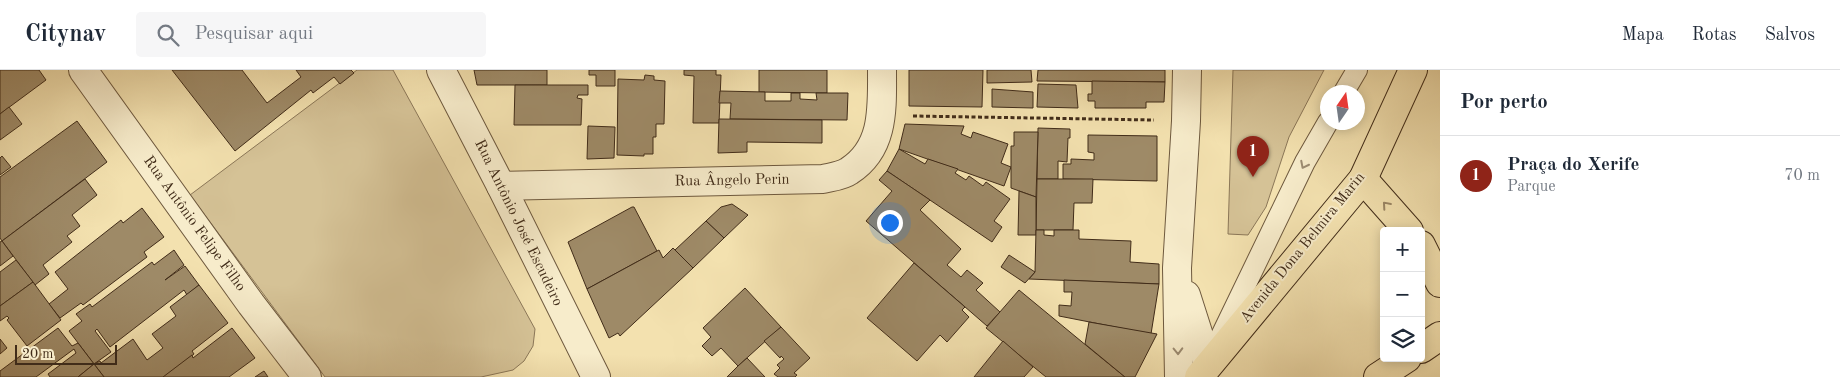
<!DOCTYPE html>
<html lang="pt">
<meta charset="utf-8">
<style>
body{margin:0;font-family:"Old Standard TT",serif;background:#f6f6f7;color:#1f2937}
.controls{position:absolute;right:15px;bottom:15px;display:grid;overflow:hidden;border-radius:5px;box-shadow:0 2px 12px #0003}
.controls button{width:45px;height:45px;display:grid;place-items:center;padding:0;border:0;border-bottom:1px solid #e0e1e3;background:#fff;color:#1f2937;font:25px sans-serif}
.compass{position:absolute;left:1320px;top:15px;width:45px;height:45px;border-radius:50%;background:#fff;box-shadow:0 2px 12px #0003;rotate:13deg}
.scale{position:absolute;left:15px;bottom:12px;width:102px;box-sizing:border-box;padding-left:5px;border:2px solid #412c19;border-top:0;font-size:14px;line-height:18px;white-space:nowrap;color:#412c19;-webkit-text-stroke:4px #f7eccb;paint-order:stroke}
.you{position:absolute;left:889px;top:152px;width:18px;height:18px;margin:-12px;border:4px solid #fff;border-radius:50%;background:#1a73e8;box-shadow:0 0 0 8px #1a73e833}
.badge{display:grid;place-items:center;width:32px;height:32px;border-radius:50%;background:#8f2418;color:#fff;font-size:16px;font-weight:700}
.pin{position:absolute;translate:-50% -41px;filter:drop-shadow(0 1px 2px #0008)}
.pin::after{content:'';position:absolute;top:26px;width:18px;height:15px;background:inherit;clip-path:polygon(0 0,100% 0,50% 100%)}
.list{margin:0;padding:0;list-style:none}
h2{display:flex;justify-content:space-between;align-items:center;height:65px;margin:0;padding:0 20px;font-size:21px}
h2 small{font-size:16px;font-weight:400;color:#747a83}
.list li{display:grid;grid-template-columns:32px 1fr auto;gap:15px;align-items:center;box-sizing:border-box;height:80px;padding:0 20px;border-top:1px solid #e0e1e3}
.list b{display:block;font-size:19px;white-space:nowrap}
.list p{margin:0;font-size:16px;white-space:nowrap;color:#747a83}
.list em{font-size:16px;font-style:normal;color:#747a83}
.icon{flex:none;width:28px;height:28px;fill:none;stroke:currentColor;stroke-width:2;stroke-linecap:round;stroke-linejoin:round}
.map{position:relative;flex:none;width:1440px;height:307px;overflow:hidden}
header{display:flex;align-items:center;gap:30px;box-sizing:border-box;height:70px;padding:0 25px;background:#fff;border-bottom:1px solid #e0e1e3}
header strong{font-size:24px}
nav{display:flex;gap:28px;margin-inline-start:auto;font-size:18px}
.search{width:350px;height:45px;background:#f6f6f7;display:flex;align-items:center;gap:12px;box-sizing:border-box;padding:0 18px;border-radius:5px;color:#747a83;font-size:19px}
main{display:flex}
aside{flex:1;background:#fff}
.map>svg:first-child{display:block}
</style>
<header>
<strong>Citynav</strong>
<div class="search"><svg class="icon" aria-label="search" viewBox="0 0 24 24"><circle cx="10" cy="10" r="6"/><path d="M15 15l6 6"/></svg>Pesquisar aqui</div>
<nav><a>Mapa</a><a>Rotas</a><a>Salvos</a></nav>
</header>
<main>
<div class="map">
<svg width="1440" height="307" viewBox="0 0 1440 307">
<rect width="100%" height="100%" fill="#f3e1af"/>
<filter id="stains"><feTurbulence type="fractalNoise" baseFrequency=".004" numOctaves="4"/><feColorMatrix values="0 0 0 0 .2 0 0 0 0 .09 0 0 0 0 .02 0 0 0 .5 -.17"/></filter>
<radialGradient id="worn" r=".72"><stop offset=".6" stop-color="#630" stop-opacity="0"/><stop offset="1" stop-color="#630" stop-opacity=".3"/></radialGradient>
<g fill="#d5c296" stroke="#8b7758">
<path d="M357 0H393L535 259 533 276 524 291 513 300 481 307H325L190 125Z"/>
<path d="M1233 0H1324L1289 67 1266 137 1248 165 1228 164Z"/>
</g>
<g fill="#9e8a67" stroke="#412c19">
<path d="M0 0H39L46 10 0 44Z"/>
<path d="M172 0H242L267 33 301 7 296 0H351L354 3 340 14 334 7 313 23 311 20 235 81Z"/>
<path d="M474 0H547V15H477Z"/>
<path d="M589 0H615V16H596V5H589Z"/>
<path d="M684 0H716V5H721L719 53H693L694 6 684 5Z"/>
<path d="M759 0H827V23L759 22Z"/>
<path d="M909 0H983L982 37 909 36Z"/>
<path d="M987 0H1031L1032 12 987 13Z"/>
<path d="M1038 0H1165V12L1037 11Z"/>
<path d="M645 5 654 6V10L665 11 664 54H656V67H653V84H644V86L617 85 618 9 644 10Z"/>
<path d="M1092 11 1165 12 1164 32H1146V38H1095V31H1088V24H1092Z"/>
<path d="M1038 14 1076 15 1078 38 1037 37Z"/>
<path d="M515 15H588V25H578L577 28 582 29 581 55H514Z"/>
<path d="M992 19 1033 22V38L992 37Z"/>
<path d="M720 21 765 22V31H791V23H800V29L817 30 816 23H848L847 50 730 49 731 33H719Z"/>
<path d="M9 37 22 54 0 70V44Z"/>
<path d="M719 49 822 50V73L747 72V82L718 83Z"/>
<path d="M77 51 107 92 2 171 0 168V107Z"/>
<path d="M905 54 964 56 961 64 971 68 973 62 1008 74 1001 93 1011 97 1004 116 899 79Z"/>
<path d="M588 56 615 57 614 88 587 89Z"/>
<path d="M1038 58 1070 59V68H1068L1067 92 1058 91V109H1037Z"/>
<path d="M1014 62H1038L1036 127 1011 118V76H1014Z"/>
<path d="M1088 65 1157 66V111L1063 109V94H1071V89L1094 90V83L1088 82Z"/>
<path d="M899 79 925 94 928 89 958 99 955 103 966 110 969 106 983 116 986 112 1010 129 994 151 1002 157 992 172 887 101Z"/>
<path d="M2 86 11 97 0 105V88Z"/>
<path d="M887 101 930 130 920 140 961 179 947 195 961 207 967 200 983 213 976 220 1000 242 987 256 866 151 892 121 879 110Z"/>
<path d="M85 109 97 125 72 145 80 156 67 166 72 172 43 195 49 204 35 215 2 171Z"/>
<path d="M1037 109H1093L1092 133H1074L1073 160H1036Z"/>
<path d="M1019 121 1036 127V165H1018Z"/>
<path d="M732 134 748 145 724 168 706 151 721 137Z"/>
<path d="M632 137H634L657 181 587 219 568 172Z"/>
<path d="M142 138 164 167 144 182 147 187 83 235 81 233 60 248 49 234 68 219 55 202 121 150 123 153Z"/>
<path d="M706 151 724 168 693 198 675 180Z"/>
<path d="M1036 160H1044V165L1054 166V160H1079V169L1131 171 1130 192 1159 194V214L1029 209 1035 202Z"/>
<path d="M2 171 13 186 0 196V172Z"/>
<path d="M673 178 693 198 620 266 618 263 609 268 587 219 657 181 659 180 663 188Z"/>
<path d="M174 180 184 195 165 210 185 196 199 215 187 225 184 220 110 277 97 259 95 261 111 282 94 294 69 261 82 251 76 244 90 234 92 237 152 192 154 195Z"/>
<path d="M1009 185 1035 202 1025 213 1001 197Z"/>
<path d="M16 190 33 212 0 236V202Z"/>
<path d="M914 193 965 237 962 240 969 247 947 272 940 265 917 291 867 248Z"/>
<path d="M1064 210 1159 214 1151 264 1059 246V235L1071 236 1072 222H1064Z"/>
<path d="M33 212 61 250 27 276 7 250 9 248 7 246 0 251V236Z"/>
<path d="M199 215 228 253 192 281 194 284 164 307H104L94 294 100 291 101 293 133 269 147 290 163 278 152 264 176 246 170 237Z"/>
<path d="M745 218 781 257 738 296 721 278 712 286 702 276 711 267 703 258Z"/>
<path d="M1019 220 1093 281 1125 307H1046L986 258Z"/>
<path d="M1089 252 1157 264 1135 307H1125L1085 274Z"/>
<path d="M781 257 810 288 794 303 797 305 795 307H778L774 304 780 298 777 295 784 289 781 286 780 288 764 271Z"/>
<path d="M58 258 72 276 78 273 94 294 78 307H50L48 304 76 283 74 279 36 307H0V301Z"/>
<path d="M232 258 255 288 229 307H163L192 285 193 288Z"/>
<path d="M0 269 7 278 0 284Z"/>
<path d="M1003 271 1033 297 1024 307H974Z"/>
<path d="M747 288 765 307H727L738 296Z"/>
<path d="M94 294 104 307H78Z"/>
<path d="M264 301 268 307H255Z"/>
</g>
<g fill="none" stroke-linecap="round" stroke-linejoin="round">
<g stroke="#6e593e" stroke-width="22">
<g id="lane">
<path d="M1344 22 1357 0"/>
<path d="M1218 272 1305 92 1328 52"/>
</g>
</g>
<g stroke="#6e593e" stroke-width="30">
<g id="street">
<path d="M83 0 251 234 307 307"/>
<path d="M441 0 501 116 596 307"/>
<path d="M501 116 823 109C831 107 842 106 849 101 885 78 882 37 882 0"/>
<path d="M1186 225 1208 294"/>
<path d="M1179 307 1177 198 1186 51 1187 0"/>
</g>
</g>
<g stroke="#412c19" stroke-width="30">
<g id="primary">
<path d="M1363 109 1409 161"/>
<path d="M1421 175 1440 213"/>
<path d="M1421 279 1440 266"/>
<path d="M1199 307 1363 109 1413 0"/>
<path d="M1378 307 1407 288"/>
</g>
</g>
<path stroke="#412c19" stroke-width="3" stroke-dasharray="4 2.5" stroke-linecap="butt" d="M913 46 1154 50"/>
<use href="#lane" stroke="#f7eccb" stroke-width="20"/>
<use href="#street" stroke="#f7eccb" stroke-width="28"/>
<use href="#primary" stroke="#f3e1af" stroke-width="28"/>
</g>
<defs><path id="oneway-chevron" d="M-2-3.5L2.5 0L-2 3.5" fill="none" stroke-width="1.6" stroke-linecap="round" stroke-linejoin="round" transform="scale(1.25)"/></defs>
<g stroke="#9c8c72">
<use href="#oneway-chevron" transform="translate(1304 95) rotate(117)"/>
<use href="#oneway-chevron" transform="translate(1178 281) rotate(89)"/>
</g>
<use stroke="#9a8664" href="#oneway-chevron" transform="translate(1386 135) rotate(-131)"/>
<g text-anchor="middle" dominant-baseline="central" stroke-width="4" stroke-linejoin="round" paint-order="stroke">
<g font-size="15" fill="#412c19" stroke="#f7eccb">
<text transform="translate(732 111) rotate(-1)">Rua Ângelo Perin</text>
<text transform="translate(518 153) rotate(64)">Rua Antônio José Escudeiro</text>
<text transform="translate(194 154) rotate(54)">Rua Antônio Felipe Filho</text>
<text transform="translate(1303 178) rotate(-51)">Avenida Dona Belmira Marin</text>
</g>
</g>
<rect width="100%" height="100%" filter="url(#stains)"/>
<rect width="100%" height="100%" fill="url(#worn)"/>
</svg>
<div class="controls">
<button>+</button>
<button>−</button>
<button><svg class="icon" aria-label="layers" viewBox="0 0 24 24"><path d="M12 4l9 5-9 5-9-5zM3 14l9 5 9-5"/></svg></button>
</div>
<svg class="compass" viewBox="-18 -18 36 36"><path d="M0-13l5 13h-10z" fill="#e53935"/><path d="M0 13l5-13h-10z" fill="#747a83"/></svg>
<div class="scale">20 m</div>
<div class="you"></div>
<div class="pin badge" style="left:1253px;top:107px">1</div>
</div>
<aside>
<h2>Por perto<small></small></h2>
<ul class="list">
<li><span class="badge">1</span><div><b>Praça do Xerife</b><p>Parque</p></div><em>70 m</em></li>
</ul>
</aside>
</main>
